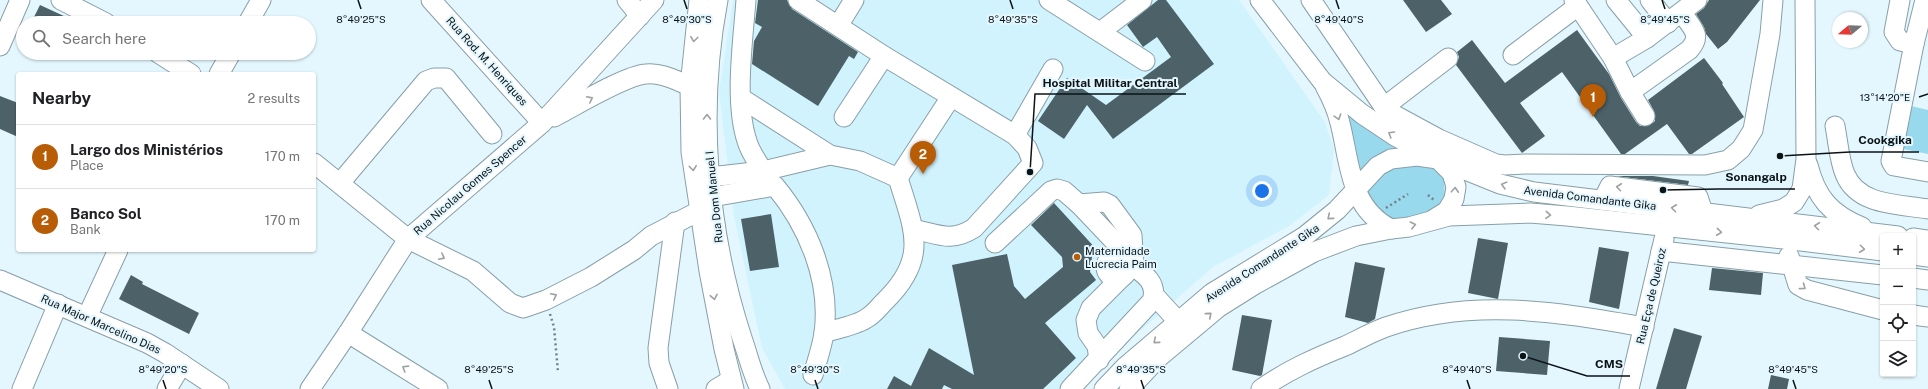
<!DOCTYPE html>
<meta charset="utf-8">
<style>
body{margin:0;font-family:"Public Sans",sans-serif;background:#f6f6f6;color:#202124}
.controls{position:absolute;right:12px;bottom:12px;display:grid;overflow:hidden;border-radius:4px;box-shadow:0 1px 3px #0004}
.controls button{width:36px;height:36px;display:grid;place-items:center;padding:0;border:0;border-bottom:1px solid #e0e0e0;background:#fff;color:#202124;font:20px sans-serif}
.compass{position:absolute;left:1832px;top:12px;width:36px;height:36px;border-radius:50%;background:#fff;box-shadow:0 1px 3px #0004;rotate:251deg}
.you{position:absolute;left:1262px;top:191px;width:14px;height:14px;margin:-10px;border:3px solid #fff;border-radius:50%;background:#1a73e8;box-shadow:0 0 0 6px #1a73e833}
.badge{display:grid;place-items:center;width:26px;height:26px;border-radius:50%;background:#b85c05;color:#fff;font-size:13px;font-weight:700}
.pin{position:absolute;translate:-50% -33px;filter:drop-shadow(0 1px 2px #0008)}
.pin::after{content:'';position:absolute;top:21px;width:14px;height:12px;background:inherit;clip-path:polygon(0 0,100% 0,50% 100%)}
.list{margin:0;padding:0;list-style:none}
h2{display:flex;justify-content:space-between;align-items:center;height:52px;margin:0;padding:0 16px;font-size:17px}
h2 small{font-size:13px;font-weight:400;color:#757577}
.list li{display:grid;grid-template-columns:26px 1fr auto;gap:12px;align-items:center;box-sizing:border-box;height:64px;padding:0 16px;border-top:1px solid #e0e0e0}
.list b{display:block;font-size:15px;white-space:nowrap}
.list p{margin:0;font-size:13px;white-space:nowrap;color:#757577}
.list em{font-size:13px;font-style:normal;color:#757577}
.icon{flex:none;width:22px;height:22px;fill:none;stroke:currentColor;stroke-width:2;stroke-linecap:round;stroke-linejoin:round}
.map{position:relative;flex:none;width:1928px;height:389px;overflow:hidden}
.search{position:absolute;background:#fff;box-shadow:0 1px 3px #0004;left:16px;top:16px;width:300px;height:44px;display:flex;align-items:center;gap:10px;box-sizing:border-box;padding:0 14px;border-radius:22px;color:#757577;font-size:15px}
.panel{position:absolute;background:#fff;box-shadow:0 1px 3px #0004;left:16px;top:72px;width:300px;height:180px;border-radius:4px}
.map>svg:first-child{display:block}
</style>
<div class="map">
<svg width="1928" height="389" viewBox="0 0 1928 389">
<rect width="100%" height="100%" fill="#e4f7fe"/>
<path fill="#d1f3fe" d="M733 0H1239L1325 122 1334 149 1329 195 1289 226 1213 267 1132 338 1083 389H785L762 348 734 216 719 92Z"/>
<g fill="#99d9ee">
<path d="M1911 106 1928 110V154L1903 149Z"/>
<path d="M1347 113 1407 153 1361 179Z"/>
<path d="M1425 160 1444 176 1445 202 1437 215 1392 226 1368 196 1369 180 1380 169Z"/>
</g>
<g fill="#4c6168">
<path d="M758 0H787L792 9 858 52 854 59 849 56 818 106 752 64 754 41 762 27 755 23Z"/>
<path d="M1158 0H1166L1214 64 1113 139 1087 105 1064 139 1038 121 1067 78 1106 105 1171 57 1157 37 1143 47 1127 25Z"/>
<path d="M1403 0H1441L1452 14 1426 32Z"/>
<path d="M1709 0H1760L1727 42 1718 49 1706 34 1704 27 1696 14 1704 8Z"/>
<path d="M40 5 79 23H31Z"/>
<path d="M1577 30 1609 74 1621 98 1636 122 1640 126 1650 125 1655 121 1654 111 1648 100 1704 58 1723 83 1722 84 1744 117 1692 154H1689L1667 124 1625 154H1621L1562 72 1520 103 1545 136 1522 153 1456 65 1459 57 1457 52 1472 40 1505 83Z"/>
<path d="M0 96 18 103V137L0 129Z"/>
<path d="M1615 176H1653L1689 181 1688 185Z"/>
<path d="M1054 203 1098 251 1092 257 1090 272 1096 280 1045 323 1076 358 1043 389H952L944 385 942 389H887L894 376 911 386 929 348 974 375 952 265 1007 254 1014 286 1025 299 1063 267 1062 257 1031 225Z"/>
<path d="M771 214 779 267 750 271 741 219Z"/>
<path d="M1478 238 1508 243 1498 299 1468 293Z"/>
<path d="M1599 247 1629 252 1619 309 1589 302Z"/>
<path d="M1355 262 1385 268 1375 319 1368 323 1345 317Z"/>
<path d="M1712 268 1763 273 1761 295 1709 290Z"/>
<path d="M131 275 143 282 142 284 199 313 189 334 119 299Z"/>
<path d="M1242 315 1272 320 1262 375 1260 376 1232 370Z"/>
<path d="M1674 328 1702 336 1686 389H1656Z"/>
<path d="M1499 337 1550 341 1547 375 1496 371Z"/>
<path d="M1771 375 1789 379 1787 389H1768Z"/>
</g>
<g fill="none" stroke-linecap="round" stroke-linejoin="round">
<g stroke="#889fa7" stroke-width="21">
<g id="minor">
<path d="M61 0 106 23"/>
<path d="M431 0 542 123"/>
<path d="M627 0 640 16"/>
<path d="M699 0 690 86 691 152 709 271 724 349 734 389"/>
<path d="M718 0C697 111 707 230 742 338 748 355 752 373 760 389"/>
<path d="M746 0C743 41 734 102 747 141 750 152 757 161 763 171L830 155 860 161 898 178C914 230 929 258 885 301 879 307 874 314 867 318 858 325 836 329 824 333"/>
<path d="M798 0 884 56 1015 135 1027 148 1033 163 974 228C951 243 938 234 913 229"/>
<path d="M1049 0 1145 61"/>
<path d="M1260 0 1322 81 1362 114 1395 136 1438 159 1452 173 1456 187 1454 199 1447 211 1434 219"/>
<path d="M1311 0 1384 107 1391 113 1439 139 1496 164 1505 165 1525 164 1705 165 1728 160 1741 149 1753 130 1770 34 1773 0"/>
<path d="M1574 0 1613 58 1630 92 1645 116"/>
<path d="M1616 0 1647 38"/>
<path d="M1650 0 1668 23"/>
<path d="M1900 0 1894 32 1900 41 1914 44"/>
<path d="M1925 0 1914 44 1891 161 1894 166 1928 172"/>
<path d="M248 23 261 0"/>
<path d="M838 26 854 0"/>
<path d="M1100 32 1142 0"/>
<path d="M0 46 20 0"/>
<path d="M158 53 191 74"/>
<path d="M1513 55 1578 6"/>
<path d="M1613 58 1647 38 1697 0"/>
<path d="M219 74 231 53"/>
<path d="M1325 86C1331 97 1337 110 1340 123 1350 162 1349 208 1391 229"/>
<path d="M1630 92 1689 50C1703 35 1692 28 1682 13"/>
<path d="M741 98 830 155"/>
<path d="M1384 107 1448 58"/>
<path d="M554 117C575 106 626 75 646 74 661 72 677 81 690 86"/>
<path d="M844 117 884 56"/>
<path d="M1835 126C1838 141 1839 160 1845 174 1858 206 1899 204 1928 209"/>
<path d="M1015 135 1053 69"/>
<path d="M314 163 408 239 473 271 510 303 523 308 546 300 591 277 634 250 651 236 699 211"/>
<path d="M1808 165C1816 197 1830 214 1862 227"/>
<path d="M710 177 763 171 769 179"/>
<path d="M898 178 951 97"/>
<path d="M340 183 426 81 434 78H446L492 134"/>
<path d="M712 197 775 186C808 226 831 280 824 333 822 347 817 361 813 375"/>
<path d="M1603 200 1610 186 1698 197 1703 212"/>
<path d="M1079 204 1104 202 1110 205 1132 235 1134 267"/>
<path d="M1759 215 1783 209 1794 202 1802 189 1806 159 1805 0"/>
<path d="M1913 238 1928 240"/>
<path d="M995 243 1051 191 1057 189 1064 191 1079 204 1116 243 1124 259"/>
<path d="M1661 251 1883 275"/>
<path d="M1913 255 1928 257"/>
<path d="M1789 256 1798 285 1807 290 1883 310"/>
<circle cx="1117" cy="267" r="11"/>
<path d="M1913 278 1928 280"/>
<path d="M0 280 147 343 165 353 219 389"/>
<path d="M1154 295 1186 330"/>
<path d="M1913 315 1928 317"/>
<path d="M87 317 118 250"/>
<path d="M348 333 438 389"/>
<path d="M1099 360 1097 346 1088 333 1086 320 1091 308 1122 277"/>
<path d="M22 389 58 304"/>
<path d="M167 389 182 364"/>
<path d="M310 389 348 333 408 239 542 123 654 0"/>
<path d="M668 389 659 363 658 348 675 222"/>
<path d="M716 389 731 380"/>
<path d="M1070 389 1152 301C1159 281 1141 272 1127 262"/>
<path d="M1104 389 1125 367 1212 293 1305 236 1337 210 1378 166 1391 159 1417 156 1438 159 1500 184 1534 192 1898 236"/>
<path d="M1129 389 1158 358 1219 307 1254 285 1314 252 1356 236 1391 229 1409 227 1449 216 1530 213 1567 216 1784 239 1883 251"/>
<path d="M1261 389C1288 370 1315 358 1345 346 1358 340 1372 332 1386 327 1473 297 1556 312 1644 327"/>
<path d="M1629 389 1664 239"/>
</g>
</g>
<g stroke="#738085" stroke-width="2.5" stroke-dasharray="2 3" stroke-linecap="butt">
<path d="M1428 195 1435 201"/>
<path d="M1386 208 1408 194"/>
<path d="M550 314 554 327 558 372"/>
</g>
<use href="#minor" stroke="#fff" stroke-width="19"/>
</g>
<defs><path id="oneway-chevron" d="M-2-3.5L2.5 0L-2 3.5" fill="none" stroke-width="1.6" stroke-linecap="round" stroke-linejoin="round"/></defs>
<g stroke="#9da1a2">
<use href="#oneway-chevron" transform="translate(694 39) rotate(97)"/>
<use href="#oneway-chevron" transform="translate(590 99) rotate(-27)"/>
<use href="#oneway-chevron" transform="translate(707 117) rotate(-90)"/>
<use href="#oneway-chevron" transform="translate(1338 117) rotate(72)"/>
<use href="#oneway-chevron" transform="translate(1391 134) rotate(-149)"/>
<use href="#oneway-chevron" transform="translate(693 168) rotate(83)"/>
<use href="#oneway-chevron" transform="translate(1504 185) rotate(-165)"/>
<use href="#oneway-chevron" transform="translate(1619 187) rotate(-173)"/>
<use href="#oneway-chevron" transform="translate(1455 190) rotate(-87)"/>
<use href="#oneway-chevron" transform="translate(1674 208) rotate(-173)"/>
<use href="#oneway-chevron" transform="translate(1548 215) rotate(3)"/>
<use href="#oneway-chevron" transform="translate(1330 217) rotate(140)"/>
<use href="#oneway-chevron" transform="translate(1413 225) rotate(-13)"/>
<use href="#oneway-chevron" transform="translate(1817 226) rotate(-173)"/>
<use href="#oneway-chevron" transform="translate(1719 232) rotate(6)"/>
<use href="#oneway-chevron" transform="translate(1862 249) rotate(7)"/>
<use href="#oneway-chevron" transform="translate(442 257) rotate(27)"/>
<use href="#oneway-chevron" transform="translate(1803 287) rotate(36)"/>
<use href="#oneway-chevron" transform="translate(554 296) rotate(-26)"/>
<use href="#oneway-chevron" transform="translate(714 297) rotate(79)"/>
<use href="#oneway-chevron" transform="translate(1209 315) rotate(-40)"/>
<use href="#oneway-chevron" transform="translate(1156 341) rotate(139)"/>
<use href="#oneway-chevron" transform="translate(405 368) rotate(-148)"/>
</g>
<path fill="none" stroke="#0b1316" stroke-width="1.5" d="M358 0 361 9M684 0 687 9M1010 0 1013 9M1336 0 1339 9M1662 0 1665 9M1919 97 1928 94M163 380 166 389M489 380 492 389M815 380 818 389M1141 380 1144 389M1467 380 1470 389M1793 380 1796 389"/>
<circle fill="#b85c05" stroke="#e4f7fe" stroke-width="1.5" cx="1077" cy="257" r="4"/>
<g text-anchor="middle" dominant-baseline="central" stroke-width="4" stroke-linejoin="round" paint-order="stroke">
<g font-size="11" fill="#0b1316" stroke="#e4f7fe">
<text transform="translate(487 61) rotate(48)">Rua Rod. M. Henriques</text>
<text transform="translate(470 185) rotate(-41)">Rua Nicolau Gomes Spencer</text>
<text transform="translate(714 197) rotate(-96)">Rua Dom Manuel I</text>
<text transform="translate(1590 198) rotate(7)">Avenida Comandante Gika</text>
<text transform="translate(1262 263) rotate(-33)">Avenida Comandante Gika</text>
<text transform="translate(1651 296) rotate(-77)">Rua Eça de Queiroz</text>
<text transform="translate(101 324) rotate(24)">Rua Major Marcelino Dias</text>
</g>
<g font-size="11" fill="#0b1316" stroke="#e4f7fe" text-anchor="start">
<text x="1085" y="251">Maternidade<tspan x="1085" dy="13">Lucrecia Paim</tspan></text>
</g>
</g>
<g font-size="10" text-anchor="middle" fill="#0b1316" stroke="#e4f7fe" stroke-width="4" stroke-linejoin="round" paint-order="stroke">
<text x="1339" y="23">8°49'40"S</text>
<text x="361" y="23">8°49'25"S</text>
<text x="687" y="23">8°49'30"S</text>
<text x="1013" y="23">8°49'35"S</text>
<text x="1665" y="23">8°49'45"S</text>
<text x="1885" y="101">13°14'20"E</text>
<text x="163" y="373">8°49'20"S</text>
<text x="489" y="373">8°49'25"S</text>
<text x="815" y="373">8°49'30"S</text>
<text x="1141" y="373">8°49'35"S</text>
<text x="1467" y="373">8°49'40"S</text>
<text x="1793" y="373">8°49'45"S</text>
</g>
<path fill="none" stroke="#0b1316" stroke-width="1.5" d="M1030 172L1035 94H1186M1780 156L1850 152H1919M1663 190L1718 189H1795M1523 356L1587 376H1630"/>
<g fill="#0b1316" stroke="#e4f7fe" stroke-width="1.5">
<circle cx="1030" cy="172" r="4"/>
<circle cx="1780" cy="156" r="4"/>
<circle cx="1663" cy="190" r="4"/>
<circle cx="1523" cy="356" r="4"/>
</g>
<g font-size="12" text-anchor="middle" font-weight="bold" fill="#0b1316" stroke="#e4f7fe" stroke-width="4" stroke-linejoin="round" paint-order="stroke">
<text x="1110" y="87">Hospital Militar Central</text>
<text x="1885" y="144">Cookgika</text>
<text x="1756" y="181">Sonangalp</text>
<text x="1609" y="368">CMS</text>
</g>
</svg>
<div class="controls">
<button>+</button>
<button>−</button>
<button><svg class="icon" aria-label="locate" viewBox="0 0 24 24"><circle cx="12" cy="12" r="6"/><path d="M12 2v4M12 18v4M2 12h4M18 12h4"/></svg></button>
<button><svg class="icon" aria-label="layers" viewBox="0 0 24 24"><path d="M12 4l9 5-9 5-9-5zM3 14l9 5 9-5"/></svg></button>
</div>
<svg class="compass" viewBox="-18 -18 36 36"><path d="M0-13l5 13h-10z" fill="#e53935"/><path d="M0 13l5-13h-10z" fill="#757577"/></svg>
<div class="you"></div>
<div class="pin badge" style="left:1593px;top:117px">1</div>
<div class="pin badge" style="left:923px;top:174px">2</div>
<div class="search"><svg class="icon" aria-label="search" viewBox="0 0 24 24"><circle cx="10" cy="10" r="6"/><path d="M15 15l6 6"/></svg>Search here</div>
<section class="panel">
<h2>Nearby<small>2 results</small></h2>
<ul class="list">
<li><span class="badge">1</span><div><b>Largo dos Ministérios</b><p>Place</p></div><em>170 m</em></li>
<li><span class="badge">2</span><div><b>Banco Sol</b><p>Bank</p></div><em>170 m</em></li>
</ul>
</section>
</div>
